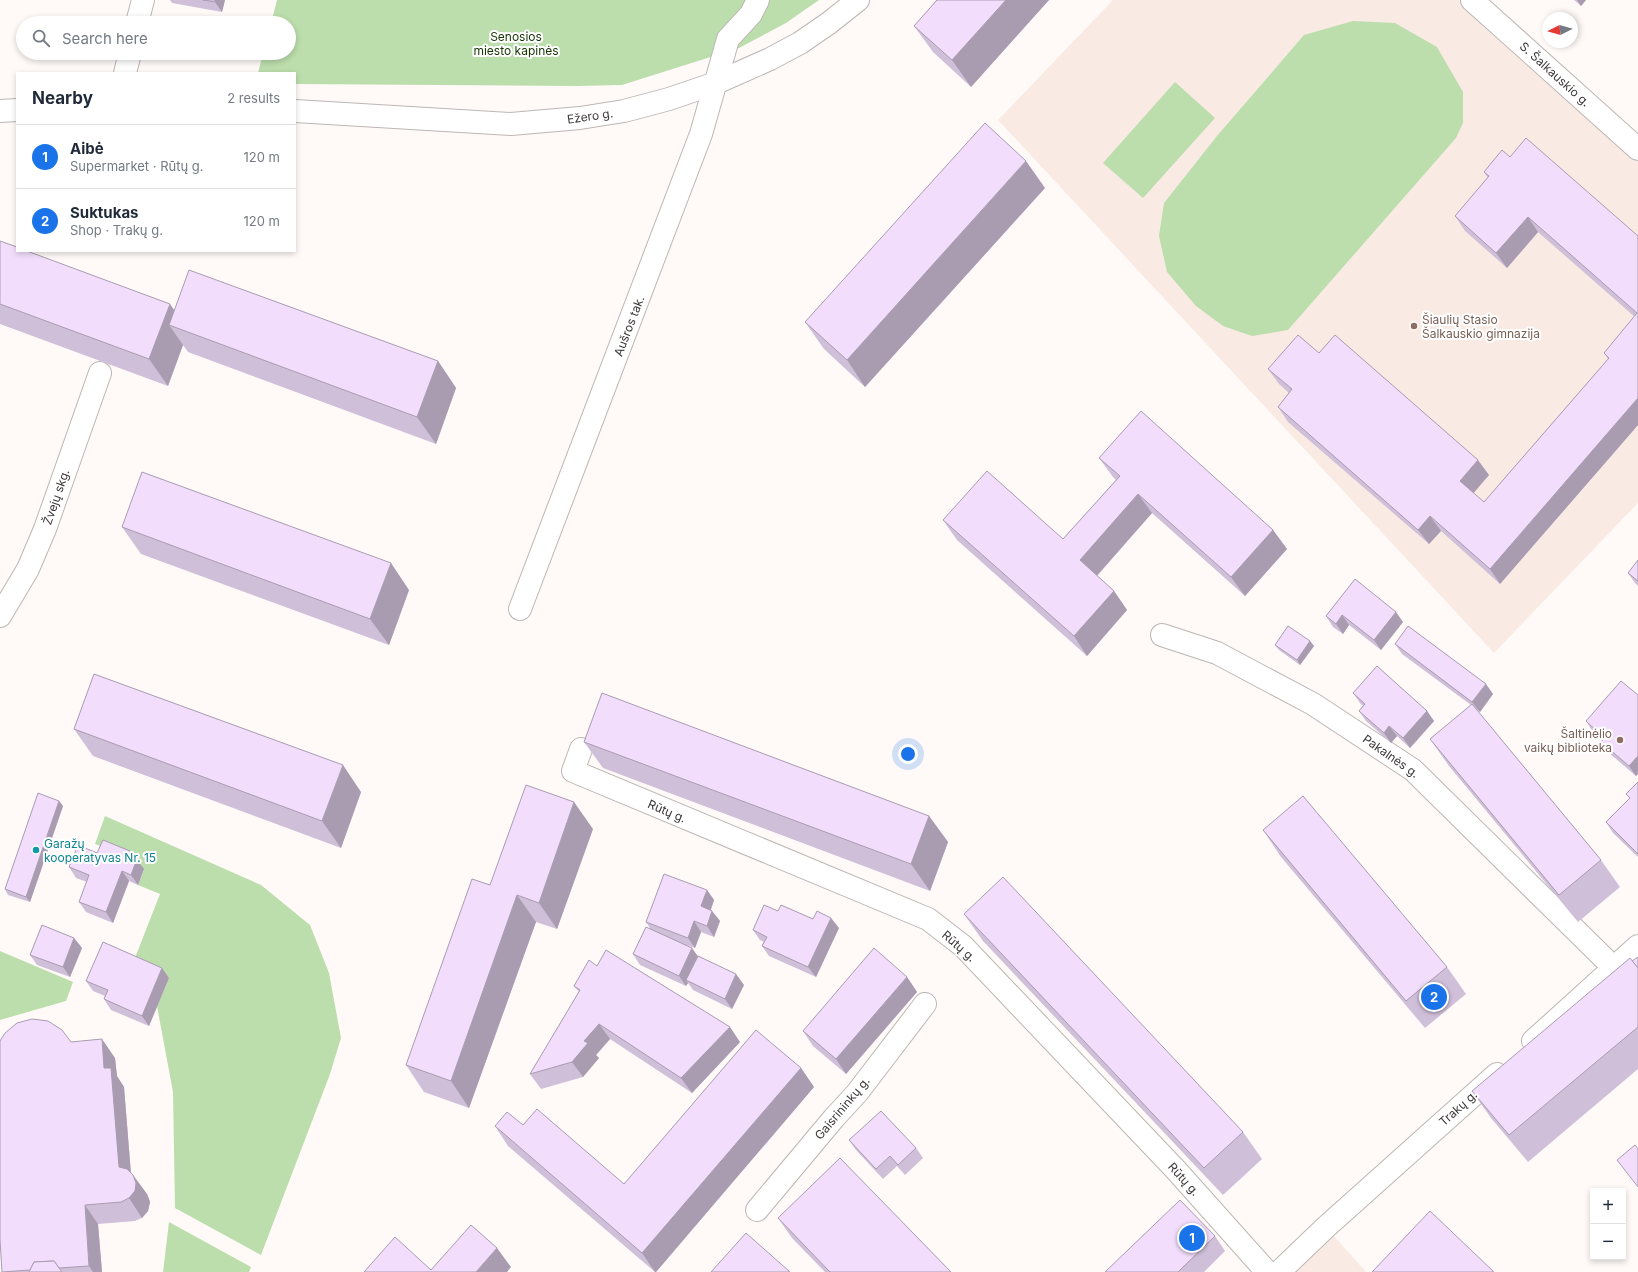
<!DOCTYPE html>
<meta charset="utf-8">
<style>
body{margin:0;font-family:Inter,sans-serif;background:#f6f6f7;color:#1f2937}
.controls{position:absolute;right:12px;bottom:12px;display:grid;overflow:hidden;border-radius:0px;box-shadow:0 2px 6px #0003}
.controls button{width:36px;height:36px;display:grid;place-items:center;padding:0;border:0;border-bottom:1px solid #e0e1e3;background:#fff;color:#1f2937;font:20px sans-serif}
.compass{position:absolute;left:1542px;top:12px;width:36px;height:36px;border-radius:50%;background:#fff;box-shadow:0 2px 6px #0003;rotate:265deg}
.you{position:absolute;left:908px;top:754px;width:14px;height:14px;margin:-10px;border:3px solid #fff;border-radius:50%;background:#1a73e8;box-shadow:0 0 0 6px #1a73e833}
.badge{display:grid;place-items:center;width:26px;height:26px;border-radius:50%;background:#1a73e8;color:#fff;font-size:13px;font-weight:700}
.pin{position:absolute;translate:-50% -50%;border:2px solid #fff;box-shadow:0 1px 4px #0006}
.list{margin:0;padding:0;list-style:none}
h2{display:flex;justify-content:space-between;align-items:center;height:52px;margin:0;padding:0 16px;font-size:17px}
h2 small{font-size:13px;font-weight:400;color:#747a83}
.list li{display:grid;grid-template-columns:26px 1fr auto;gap:12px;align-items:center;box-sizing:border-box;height:64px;padding:0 16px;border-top:1px solid #e0e1e3}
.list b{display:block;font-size:15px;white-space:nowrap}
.list p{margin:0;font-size:13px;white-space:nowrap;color:#747a83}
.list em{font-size:13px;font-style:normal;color:#747a83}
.icon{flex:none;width:22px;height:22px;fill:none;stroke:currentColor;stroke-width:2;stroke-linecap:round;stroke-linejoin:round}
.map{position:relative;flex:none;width:1638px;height:1272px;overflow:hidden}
.search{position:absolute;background:#fff;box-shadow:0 2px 6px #0003;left:16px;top:16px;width:280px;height:44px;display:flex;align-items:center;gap:10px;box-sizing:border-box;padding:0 14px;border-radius:22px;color:#747a83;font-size:15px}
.panel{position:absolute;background:#fff;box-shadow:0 2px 6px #0003;left:16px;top:72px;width:280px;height:180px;border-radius:0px}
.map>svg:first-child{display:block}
</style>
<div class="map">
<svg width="1638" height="1272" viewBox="0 0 1638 1272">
<rect width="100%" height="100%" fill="#fffaf8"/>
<g fill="#f9ebe4">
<path d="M1113 0H1472L1638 149V503L1494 653 998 120Z"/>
<path d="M1326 1227 1366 1272H1279Z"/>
</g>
<g fill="#bcddac">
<path d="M277 0H819L786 23 739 48 622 85 577 86 295 84V73H258L263 53H289V23H271Z"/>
<path d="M1353 21 1395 23 1437 47 1463 92V123L1456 138 1288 330 1252 336 1223 326 1196 306 1167 272 1159 236 1164 203 1217 136 1304 35Z"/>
<path d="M1175 82 1215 118 1143 198 1103 163Z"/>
<path d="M105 816 261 885 310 925 329 973 341 1038 330 1074 261 1255 175 1208 173 1092 157 1006 169 978 133 963 160 894 138 885 144 870 110 850 95 844Z"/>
<path d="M0 951 73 982 66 1001 0 1020Z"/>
<path d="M169 1222 251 1267 249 1272H163Z"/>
</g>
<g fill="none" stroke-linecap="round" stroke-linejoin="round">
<g stroke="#bcb6b4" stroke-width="24">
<g id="minor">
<path d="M1472 0 1638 149"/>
<path d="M137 23 143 0"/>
<path d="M125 73 130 53"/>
<path d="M520 609 701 134 728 39 751 14 758 0"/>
<path d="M0 616 28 569 45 529 100 373"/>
<path d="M1162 635 1217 653 1313 704 1413 770 1614 968"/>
<path d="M581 749 573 771 928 919 963 946 1176 1170 1267 1272"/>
<path d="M1533 1041 1638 946"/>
<path d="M757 1210 834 1118 857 1093 925 1004"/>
<path d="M1279 1272 1326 1227 1497 1074"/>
</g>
</g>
<g stroke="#bcb6b4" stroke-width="24">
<g id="major">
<path d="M0 111 17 110"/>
<path d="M295 111 511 124 580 118 624 111 669 99 716 83 770 59 800 43 829 23 858 0"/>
</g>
</g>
<use href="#minor" stroke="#fff" stroke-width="22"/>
<use href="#major" stroke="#fff" stroke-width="22"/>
</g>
<g fill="#d0bfd9">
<path d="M170 0H225L222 12 172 3Z"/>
<path d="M937 0H1049L971 87 933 52 914 26Z"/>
<path d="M1574 0H1586L1581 6Z"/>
<path d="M1510 157 1638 236V425L1500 584 1441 531 1429 544 1288 422 1278 407 1289 393 1279 384 1268 369 1319 353 1489 475 1473 493 1484 502 1608 359 1604 353 1635 317 1538 232 1507 268 1465 231 1455 216 1488 178 1484 172Z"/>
<path d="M1045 188 865 387 824 349 805 322Z"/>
<path d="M0 241 174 310 438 361 456 388 436 444 188 352 183 345 168 386 0 324Z"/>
<path d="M1099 458 1273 530 1287 549 1245 596 1152 513 1097 576 1114 591 1127 610 1087 656 957 540 943 520 1063 539 1116 480 1113 477Z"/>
<path d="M122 527 409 590 389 645 141 554Z"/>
<path d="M1638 560V586L1635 583 1628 573Z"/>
<path d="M1355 579 1403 622 1381 650 1349 625 1343 634 1333 627 1326 616Z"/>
<path d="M1310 641 1314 646 1300 665 1279 650 1275 645Z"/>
<path d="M1395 644 1493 694 1480 712 1476 709 1601 860 1620 887 1578 922 1449 766 1430 739 1471 705 1402 654Z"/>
<path d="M1353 693 1427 711 1434 721 1410 748 1397 736 1391 743 1366 721 1359 711 1363 706 1360 703Z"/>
<path d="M1638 695V774L1636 776 1608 752 1601 742 1603 740 1593 732 1586 721Z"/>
<path d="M74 729 361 792 341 848 93 756Z"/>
<path d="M584 742 929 816 948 842 930 891 603 768Z"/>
<path d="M1638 782V857L1613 833 1606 822 1630 799 1626 794Z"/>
<path d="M59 801 63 806 30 902 8 895 5 889Z"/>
<path d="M593 829 557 929 536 922 469 1108 424 1092 406 1065 490 885Z"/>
<path d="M1263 830 1447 967 1466 994 1425 1028 1281 857Z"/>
<path d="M97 853 135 859 144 869 138 885 129 881 113 923 86 912 79 902 87 882 76 878 69 867Z"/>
<path d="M707 890 714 900 711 910 720 921 714 937 701 932 695 948 686 945 698 956 744 985 732 1009 693 990 688 983 686 986 640 965 633 954 650 928 646 922Z"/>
<path d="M778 911 813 919 839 928 816 977 769 956 762 946 764 942 760 940 753 930Z"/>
<path d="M964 914 1243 1132 1262 1159 1223 1195 983 941Z"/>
<path d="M74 938 82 948 70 977 37 965 30 955Z"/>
<path d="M1638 957V1069L1528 1162 1491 1118 1472 1091Z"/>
<path d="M597 966 740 1042 692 1093 610 1039 596 1055 599 1058 583 1077 541 1089 530 1074 579 992 574 986Z"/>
<path d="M907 977 917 992 846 1074 813 1046 803 1031Z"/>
<path d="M169 978 149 1026 111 1010 104 999 105 996 93 991 86 981Z"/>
<path d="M71 1042 115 1058 117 1076 124 1087 131 1173 147 1194 150 1202 148 1211 142 1218 135 1221 98 1224 102 1272H2Z"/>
<path d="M801 1068 814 1087 656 1272H655L508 1146 495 1126 523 1125 624 1184Z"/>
<path d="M849 1140 916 1148 923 1158 905 1175 897 1166 883 1179 856 1150Z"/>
<path d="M778 1218 951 1272H825L792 1238Z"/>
<path d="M1215 1236 1225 1251 1204 1272H1105Z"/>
</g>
<g fill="#a99bb0">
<path d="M215 0H225L222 12 215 2Z"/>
<path d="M1006 0H1049L971 87 952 60Z"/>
<path d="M1577 0H1586L1581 6Z"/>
<path d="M1026 161 1045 188 865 387 847 360Z"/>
<path d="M1528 217 1538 232 1507 268 1496 253Z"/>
<path d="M170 304 188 330 169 325 183 345 168 386 149 359Z"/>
<path d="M438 361 456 388 436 444 417 417Z"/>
<path d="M1638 398V425L1500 584 1490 569Z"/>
<path d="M1478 460 1489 475 1471 496 1460 481Z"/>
<path d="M1138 494 1152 513 1093 580 1080 560Z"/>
<path d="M1430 516 1441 531 1429 544 1418 530Z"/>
<path d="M1273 530 1287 549 1245 596 1231 577Z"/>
<path d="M391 563 409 590 389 645 370 619Z"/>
<path d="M1114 591 1127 610 1087 656 1074 636Z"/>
<path d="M1396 612 1403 622 1381 650 1374 640Z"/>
<path d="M1342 615 1349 625 1343 634 1336 624Z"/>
<path d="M1310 641 1314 646 1300 665 1297 660Z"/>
<path d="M1486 684 1493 694 1480 712 1472 702Z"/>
<path d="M1427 711 1434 721 1410 748 1403 738Z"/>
<path d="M1389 726 1397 736 1391 743 1384 733Z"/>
<path d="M1638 756V774L1636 776 1629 766Z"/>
<path d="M343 765 361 792 341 848 322 821Z"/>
<path d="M59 801 63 806 30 902 26 897Z"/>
<path d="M574 802 593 829 557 929 539 903Z"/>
<path d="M929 816 948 842 930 891 911 864Z"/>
<path d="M130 851 144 869 138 885 131 875 128 856Z"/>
<path d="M122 871 129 881 113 923 106 912Z"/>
<path d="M707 890 714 900 708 917 701 906Z"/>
<path d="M517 895 536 922 469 1108 451 1081Z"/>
<path d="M712 911 720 921 714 937 707 926Z"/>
<path d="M831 918 839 928 816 977 808 967Z"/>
<path d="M694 921 701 932 695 948 688 938Z"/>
<path d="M74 938 82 948 70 977 63 967Z"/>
<path d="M692 948 699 958 686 980 688 983 686 986 679 976Z"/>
<path d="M162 968 169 978 149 1026 142 1016Z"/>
<path d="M736 974 744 985 732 1009 725 999Z"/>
<path d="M907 977 917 992 846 1074 836 1059Z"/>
<path d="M599 1024 610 1039 596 1055 599 1058 583 1077 572 1062 584 1041Z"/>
<path d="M730 1027 740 1042 692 1093 681 1078Z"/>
<path d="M102 1039 115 1058 117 1076 124 1087 132 1187 119 1167 104 1068Z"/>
<path d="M801 1068 814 1087 656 1272H655L642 1253Z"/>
<path d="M133 1175 147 1194 150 1202 148 1211 142 1218 129 1198Z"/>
<path d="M85 1205 98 1224 102 1272H93L89 1266Z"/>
<path d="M497 1248 511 1267 507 1272H476Z"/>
</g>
<g fill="#f2defc" stroke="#a99bb0">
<path d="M203 0H215V2Z"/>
<path d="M937 0H1006L952 60 914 26Z"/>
<path d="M985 123 1026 161 847 360 805 322Z"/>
<path d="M1526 138 1638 236V398L1490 569 1430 516 1418 530 1278 407 1292 389 1268 369 1298 335 1319 353 1335 335 1478 460 1460 481 1484 502 1609 358 1604 353 1637 313 1528 217 1496 253 1455 216 1489 176 1484 172 1502 150 1510 157Z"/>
<path d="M0 241 17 247V251H27L170 304 149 359 0 304Z"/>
<path d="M189 270 438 361 417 417 169 325Z"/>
<path d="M1141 411 1273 530 1231 577 1138 494 1080 560 1114 591 1074 636 943 520 987 471 1063 539 1120 476 1099 458Z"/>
<path d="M142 472 391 563 370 619 122 527Z"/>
<path d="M1638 560V581L1628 573Z"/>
<path d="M1355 579 1396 612 1374 640 1342 615 1336 624 1326 616Z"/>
<path d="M1288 626 1310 641 1297 660 1275 645Z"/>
<path d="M1408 626 1486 684 1472 702 1395 644Z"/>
<path d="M1377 666 1427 711 1403 738 1389 726 1384 733 1359 711 1365 704 1353 693Z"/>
<path d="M94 674 343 765 322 821 74 729Z"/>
<path d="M1621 681 1638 695V756L1629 766 1601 742 1604 738 1586 721Z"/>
<path d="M602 693 929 816 911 864 584 742Z"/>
<path d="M1472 704 1601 860 1559 895 1430 739Z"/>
<path d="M1638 782V854L1606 822 1630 798 1626 794Z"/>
<path d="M526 785 574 802 539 903 517 895 451 1081 406 1065 472 879 490 885Z"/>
<path d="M38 793 59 801 26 897 5 889Z"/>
<path d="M1303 796 1447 967 1406 1001 1263 830Z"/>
<path d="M103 840 130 851 128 856 137 859 131 875 122 871 106 912 79 902 89 875 69 867 78 845 97 853Z"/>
<path d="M664 874 707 890 701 906 712 911 707 926 694 921 688 938 646 922Z"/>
<path d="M1003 877 1243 1132 1204 1168 964 914Z"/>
<path d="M764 905 778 911 781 905 813 919 817 911 831 918 808 967 762 946 767 937 753 930Z"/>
<path d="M42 925 74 938 63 967 30 955Z"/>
<path d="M646 927 692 948 679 976 633 954Z"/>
<path d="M103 942 162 968 142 1016 104 999 108 990 86 981Z"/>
<path d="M874 948 907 977 836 1059 803 1031Z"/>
<path d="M606 950 730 1027 681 1078 599 1024 584 1041 588 1043 572 1062 530 1074 580 990 574 986 589 960 597 966Z"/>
<path d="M698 956 736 974 725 999 686 980Z"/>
<path d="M1638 957V968L1632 961Z"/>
<path d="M1630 958 1638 968V1027L1509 1135 1472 1091Z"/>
<path d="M32 1019 48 1021 62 1030 71 1042 102 1039 104 1068H111L119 1167 127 1169 133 1175 136 1183 135 1191 129 1198 121 1202 85 1205 89 1266 59 1268 54 1261 34 1262 30 1270 2 1272 0 1240V1041L5 1033 17 1023Z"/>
<path d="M756 1030 801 1068 642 1253 495 1126 507 1112 523 1125 537 1109 624 1184Z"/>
<path d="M881 1111 916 1148 898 1165 890 1156 876 1169 849 1140Z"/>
<path d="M1635 1145 1638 1149V1187L1617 1160Z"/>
<path d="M840 1158 951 1272H830L778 1218Z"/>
<path d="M1180 1200 1215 1236 1178 1272H1105Z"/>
<path d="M1430 1211 1494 1272H1372Z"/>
<path d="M471 1225 497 1248 476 1272H364L395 1237 431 1270Z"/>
<path d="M746 1233 790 1272H711Z"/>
<path d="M54 1261 62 1272H29L34 1262Z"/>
</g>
<g fill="#8d6e63" stroke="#fff" stroke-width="1.5">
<circle cx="1414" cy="326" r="4"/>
<circle cx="1620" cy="740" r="4"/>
</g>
<circle fill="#0f9aa8" stroke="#fff" stroke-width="1.5" cx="36" cy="850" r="4"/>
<g text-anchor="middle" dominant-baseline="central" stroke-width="4" stroke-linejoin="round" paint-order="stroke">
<g font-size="12" fill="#153300" stroke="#fff">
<text x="516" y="36">Senosios<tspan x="516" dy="14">miesto kapinės</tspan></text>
</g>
<g font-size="12" fill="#3b3837" stroke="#fff">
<text transform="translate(1555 74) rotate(42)">S. Šalkauskio g.</text>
<text transform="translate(590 116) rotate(-8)">Ežero g.</text>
<text transform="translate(629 326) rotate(-69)">Aušros tak.</text>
<text transform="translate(56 497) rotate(-71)">Žvejų skg.</text>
<text transform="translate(1391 756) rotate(35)">Pakalnės g.</text>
<text transform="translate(667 811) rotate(23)">Rūtų g.</text>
<text transform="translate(959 946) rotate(41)">Rūtų g.</text>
<text transform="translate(842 1108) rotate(-50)">Gaisrininkų g.</text>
<text transform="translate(1458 1108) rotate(-42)">Trakų g.</text>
<text transform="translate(1184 1179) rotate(48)">Rūtų g.</text>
</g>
<g font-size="12" fill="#785e54" stroke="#fff" text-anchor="start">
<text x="1422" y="319">Šiaulių Stasio<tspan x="1422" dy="14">Šalkauskio gimnazija</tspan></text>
<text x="1612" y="733" text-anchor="end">Šaltinėlio<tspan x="1612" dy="14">vaikų biblioteka</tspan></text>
</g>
<g font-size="12" fill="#0d838f" stroke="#fff" text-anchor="start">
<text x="44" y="843">Garažų<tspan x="44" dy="14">kooperatyvas Nr. 15</tspan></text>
</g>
</g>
</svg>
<div class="controls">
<button>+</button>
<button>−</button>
</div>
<svg class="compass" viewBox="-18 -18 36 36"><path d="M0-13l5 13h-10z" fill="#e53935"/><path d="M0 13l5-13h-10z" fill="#747a83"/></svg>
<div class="you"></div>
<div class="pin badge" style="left:1192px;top:1238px">1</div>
<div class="pin badge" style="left:1434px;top:997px">2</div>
<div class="search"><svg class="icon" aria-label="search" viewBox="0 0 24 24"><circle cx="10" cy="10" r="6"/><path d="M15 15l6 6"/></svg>Search here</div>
<section class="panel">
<h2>Nearby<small>2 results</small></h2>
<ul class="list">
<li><span class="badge">1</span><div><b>Aibė</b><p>Supermarket · Rūtų g.</p></div><em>120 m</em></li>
<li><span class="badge">2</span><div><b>Suktukas</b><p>Shop · Trakų g.</p></div><em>120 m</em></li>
</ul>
</section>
</div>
